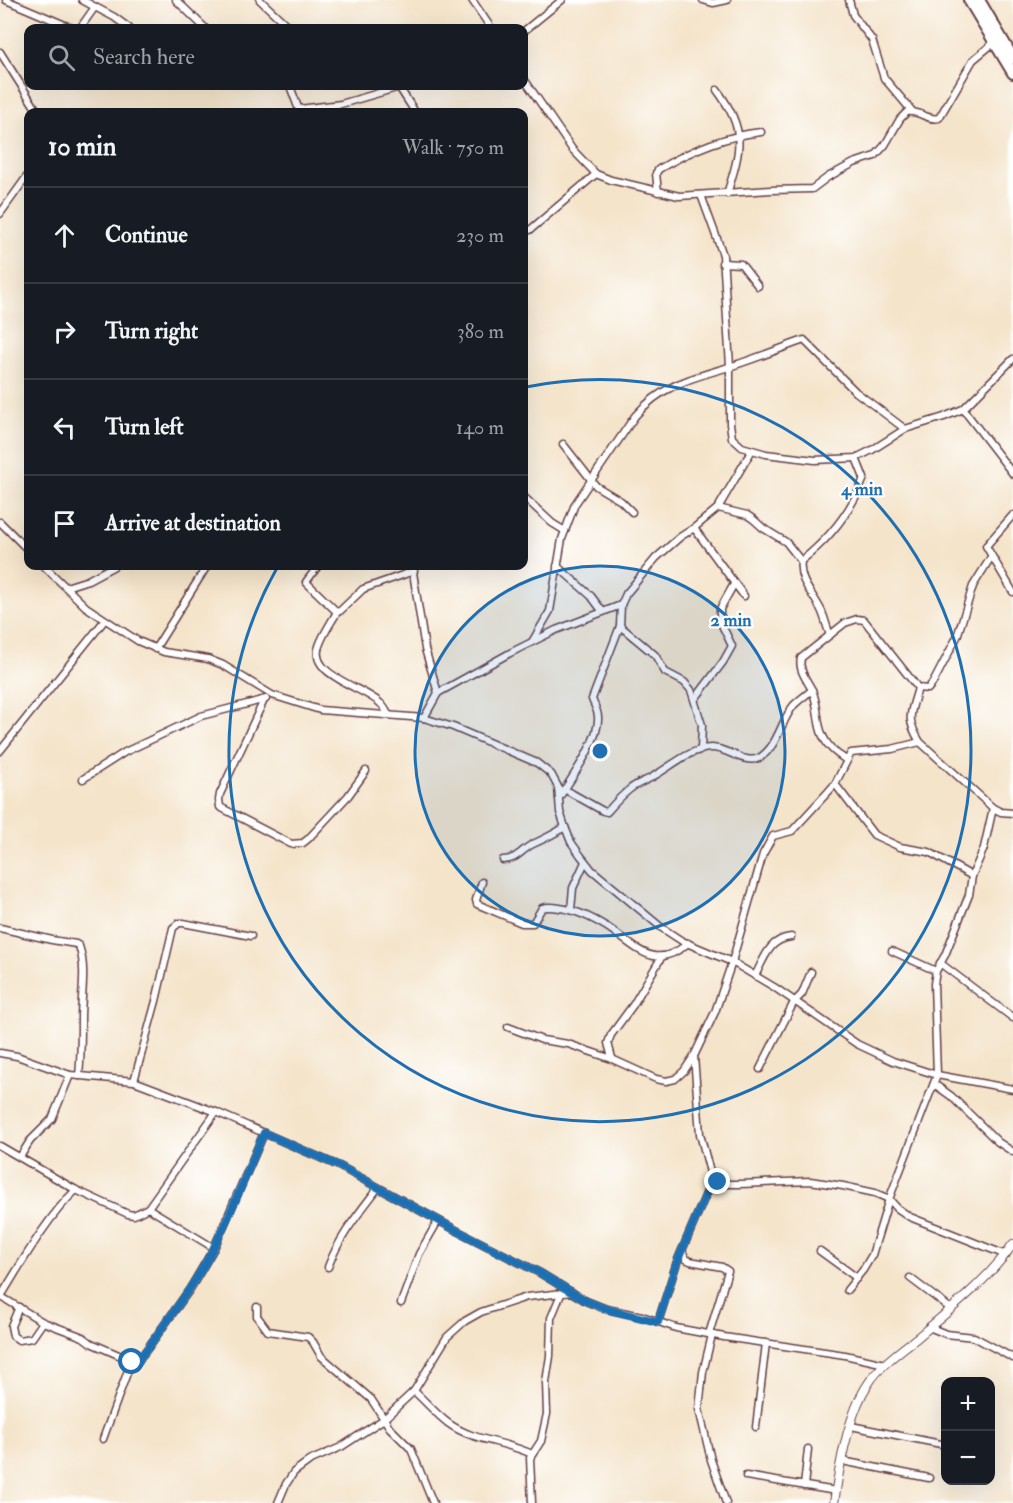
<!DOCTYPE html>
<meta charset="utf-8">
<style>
body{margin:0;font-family:"IM FELL Double Pica",serif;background:#20242c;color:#f1f3f6}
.controls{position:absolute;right:18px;bottom:18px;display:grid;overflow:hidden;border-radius:12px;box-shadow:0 6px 24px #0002}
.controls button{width:54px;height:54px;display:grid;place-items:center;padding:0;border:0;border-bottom:2px solid #363941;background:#171b24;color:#f1f3f6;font:30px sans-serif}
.stop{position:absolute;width:18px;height:18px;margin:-14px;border:4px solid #1f6fb2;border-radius:50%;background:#fff}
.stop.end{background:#1f6fb2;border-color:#fff;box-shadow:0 2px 6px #0008}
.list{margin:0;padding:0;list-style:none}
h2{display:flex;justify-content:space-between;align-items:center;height:78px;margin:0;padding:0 24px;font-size:26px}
h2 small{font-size:20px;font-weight:400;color:#9ea1a6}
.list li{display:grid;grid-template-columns:39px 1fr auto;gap:18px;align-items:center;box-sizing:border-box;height:96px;padding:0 24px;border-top:2px solid #363941}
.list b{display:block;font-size:22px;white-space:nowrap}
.list em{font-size:20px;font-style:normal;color:#9ea1a6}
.icon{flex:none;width:33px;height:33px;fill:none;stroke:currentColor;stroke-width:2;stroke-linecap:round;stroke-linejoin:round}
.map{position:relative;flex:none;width:1013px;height:1503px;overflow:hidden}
.search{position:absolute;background:#171b24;box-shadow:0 6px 24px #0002;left:24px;top:24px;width:504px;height:66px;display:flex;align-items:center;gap:15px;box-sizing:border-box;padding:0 21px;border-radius:12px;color:#9ea1a6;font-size:22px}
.panel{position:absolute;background:#171b24;box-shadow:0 6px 24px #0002;left:24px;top:108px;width:504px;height:462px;border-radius:12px}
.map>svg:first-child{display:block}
</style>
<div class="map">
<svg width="1013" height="1503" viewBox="0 0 1013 1503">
<rect width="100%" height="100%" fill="#fff"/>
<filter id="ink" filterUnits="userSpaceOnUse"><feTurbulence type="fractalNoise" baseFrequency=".0167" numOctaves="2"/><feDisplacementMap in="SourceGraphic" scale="12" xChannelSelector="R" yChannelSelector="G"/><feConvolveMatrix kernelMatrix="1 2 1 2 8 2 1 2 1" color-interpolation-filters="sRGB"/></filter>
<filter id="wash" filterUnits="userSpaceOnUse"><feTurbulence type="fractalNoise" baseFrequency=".008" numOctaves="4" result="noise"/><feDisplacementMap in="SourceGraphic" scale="24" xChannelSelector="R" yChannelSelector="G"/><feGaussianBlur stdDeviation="1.35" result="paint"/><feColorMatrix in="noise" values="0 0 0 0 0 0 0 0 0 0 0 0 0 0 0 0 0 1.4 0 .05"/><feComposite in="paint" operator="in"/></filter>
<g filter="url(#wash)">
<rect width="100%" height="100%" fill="#f4e4ca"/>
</g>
<g filter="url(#ink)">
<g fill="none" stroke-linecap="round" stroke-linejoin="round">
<g stroke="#643d43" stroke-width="9">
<g id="minor">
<path d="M6 0 72 28"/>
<path d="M82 0 114 17 129 28"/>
<path d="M176 0 205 28"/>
<path d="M260 0 290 28"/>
<path d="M472 0 491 28"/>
<path d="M703 0 713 3 727 0"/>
<path d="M849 0 853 15 872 40 884 78 912 111"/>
<path d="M80 28 95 7"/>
<path d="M524 31 562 0"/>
<path d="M0 52 38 112"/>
<path d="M524 79 572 149 596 174 611 180 679 196 771 190 812 189 828 177 854 163 875 156 885 145 900 119 907 112C919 110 928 121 939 118L973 60 996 41"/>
<path d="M290 86 299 110"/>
<path d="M399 87 415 112"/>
<path d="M717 90C747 130 741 149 727 194"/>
<path d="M299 109 341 104 403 86"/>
<path d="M658 192 656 173 659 169C691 150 724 136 761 132"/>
<path d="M701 195 723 255 730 366V424L732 438 742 447 766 454 815 460 856 458 872 450 905 429 944 417 963 409 1013 359"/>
<path d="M0 214 28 175"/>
<path d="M524 232 530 230 596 174"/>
<path d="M722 263 741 264 758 286"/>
<path d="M963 409 1013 474"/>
<path d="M563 444 596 486 621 501 632 512"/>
<path d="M524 497 552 523 565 531"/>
<path d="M718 508 747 515 753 519 763 528 786 542 801 561C798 582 814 594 822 612 825 619 827 628 830 635"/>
<path d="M1013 515 986 546 1013 592"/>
<path d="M0 522 28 550"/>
<path d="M694 528 744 596"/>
<path d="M801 561C829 539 851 512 864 478L856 458"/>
<path d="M44 566 86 607 138 641 164 652 208 659 223 665 272 695 320 710 424 718 453 727 537 763 551 774 558 787 560 812 565 827 571 842 581 856 592 870 662 928 682 941 732 962 774 987 857 1044 893 1061 937 1075 1013 1089"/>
<path d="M318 566 306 582 337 612 340 611 363 589 414 571"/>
<path d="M412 566 425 649 438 693"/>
<path d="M557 566 591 596 603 612"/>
<path d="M66 587 88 580 114 566"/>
<path d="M337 612C331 623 323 634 319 646 308 675 365 688 380 703 384 706 386 711 388 714"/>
<path d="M620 626 655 655 665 672 684 682 691 690 702 725 701 750"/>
<path d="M532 642 550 611 562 539 575 504 635 416C662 385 691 378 729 367 754 359 779 349 804 340L856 392 905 429"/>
<path d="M155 649 207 566"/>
<path d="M918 688C911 714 905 717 920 742L993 808 1001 812 1013 813"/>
<path d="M918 688 928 689 934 681 957 637 973 586 991 557"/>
<path d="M695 699 723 662 732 646 720 621V609L734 584"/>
<path d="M264 700 220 794 219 800 220 807 291 844 303 843 308 839 348 796 366 771"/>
<path d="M424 718 438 693 510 653 556 630 621 605"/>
<path d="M0 751 104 621"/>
<path d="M846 760C841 756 835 753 831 748 814 730 821 710 812 690 807 680 798 670 801 658L845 623 857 619 864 620 918 688"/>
<path d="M83 779 125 752 201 716 266 699"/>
<path d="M835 784 874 835 900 847 929 852 972 876"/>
<path d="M564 789 603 811 607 812C614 804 622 795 630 789 637 783 646 781 654 776 672 766 689 749 711 748 726 747 745 765 759 758 778 747 781 720 794 705 799 700 806 695 812 690"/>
<path d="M559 798C571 779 600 739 598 717 598 711 594 705 592 699L620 626 621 605 626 594 656 558 680 537 694 528 718 508 752 450"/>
<path d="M503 860C517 860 522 849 533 844 544 839 554 834 565 827"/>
<path d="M482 882 476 900 477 904 522 923H533L542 908C548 906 554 907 560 908 576 910 594 919 607 927 636 946 654 973 688 943"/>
<path d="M571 910 573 888 585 862"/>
<path d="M0 928 52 940 76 944 79 946C87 969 81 995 81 1018 81 1038 81 1056 79 1076"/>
<path d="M892 951 936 971"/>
<path d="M940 963 1013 1018"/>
<path d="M755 976C764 959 769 939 791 937"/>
<path d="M508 1027 542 1040 568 1044 612 1059 656 1079 666 1081 675 1079 684 1071 694 1056 715 1012 732 962 763 854 773 836 792 831 828 792 835 784 851 753 892 749 920 742"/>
<path d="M0 1053 17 1056 70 1075 134 1081 216 1112 339 1166 454 1229 540 1273 586 1301 606 1309 642 1316 676 1328 724 1337 845 1355 885 1364"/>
<path d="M612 1058 608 1043 611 1035 633 1005 661 958"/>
<path d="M760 1069 794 1002 802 994 811 972"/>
<path d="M134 1081 156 1001 173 928 179 923H183L251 936"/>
<path d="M934 1084 951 1096 998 1142 1013 1152"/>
<path d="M0 1146 76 1190 128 1214 134 1215 148 1208 216 1112"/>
<path d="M20 1157 30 1141 52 1119 70 1075"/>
<path d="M712 1180 729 1184H740L810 1181 843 1186 875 1193 889 1199 897 1208 910 1217 1006 1255"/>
<path d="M148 1208 214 1248"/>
<path d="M682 1251 686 1259 690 1261 722 1267 728 1271 709 1334"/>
<path d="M820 1251 857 1278"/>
<path d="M328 1267C339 1237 359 1213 378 1188"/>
<path d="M910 1278 951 1309"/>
<path d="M847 1290 863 1270 872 1255 888 1202 937 1075 934 984 936 971 945 955 969 895 972 876 984 848 993 808"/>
<path d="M0 1296 43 1322 83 1337 91 1343 137 1363 190 1289 214 1248 264 1133"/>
<path d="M0 1298C21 1264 47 1217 76 1190"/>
<path d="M401 1303 419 1254 438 1221"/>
<path d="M19 1307 11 1326 13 1336 19 1340 32 1338 43 1322"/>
<path d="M257 1307V1316L268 1331 308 1337 313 1342 321 1356 371 1399 390 1428 411 1449 433 1503"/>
<path d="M658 1322 677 1262 712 1180 700 1134 694 1056"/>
<path d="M929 1327 946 1334 974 1337 1013 1358"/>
<path d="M712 1335 703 1372 699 1409 711 1460 726 1503"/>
<path d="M414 1391C425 1401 437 1415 448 1423 472 1441 505 1441 532 1454"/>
<path d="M851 1426 946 1445"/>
<path d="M756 1427 766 1343"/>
<path d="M103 1439 131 1362"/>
<path d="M842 1461 929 1478"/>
<path d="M746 1476 836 1491"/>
<path d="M804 1486 808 1449"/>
<path d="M278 1503 286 1484 294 1472 309 1461 341 1447 384 1419 414 1391 447 1337 465 1321 481 1312 527 1297 572 1292"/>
<path d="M532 1503 530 1458 541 1441 547 1414 546 1382 550 1356 551 1318 561 1294"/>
</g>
</g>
<g stroke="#643d43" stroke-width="10">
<path id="tertiary" d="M834 1503C839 1468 848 1414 868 1384 880 1365 900 1351 918 1337 951 1309 988 1280 1013 1244"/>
</g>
<g stroke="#643d43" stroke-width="14">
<g id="primary">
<path d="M969 0 1013 73"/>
<path d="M979 0 1013 58"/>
</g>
</g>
<use href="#minor" stroke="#fff" stroke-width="6"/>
<use href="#tertiary" stroke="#fff" stroke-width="8"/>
<use href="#primary" stroke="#fff" stroke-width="10"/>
</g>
</g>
<g fill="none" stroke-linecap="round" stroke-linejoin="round" filter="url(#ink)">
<path stroke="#1f6fb2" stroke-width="8" d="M132 1362 138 1361C165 1324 193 1288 214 1247 233 1210 247 1171 264 1133L339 1166 454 1229 540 1273 586 1301 606 1309 658 1322 677 1262 712 1180 718 1182"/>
</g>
<circle cx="600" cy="751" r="185" fill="#1f6fb2" fill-opacity=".12"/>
<g fill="none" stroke="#1f6fb2" stroke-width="3">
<circle cx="600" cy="751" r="185"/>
<path d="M526 387A371 371 0 1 1 277 568"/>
</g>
<circle cx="600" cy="751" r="9" fill="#1f6fb2" stroke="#fff" stroke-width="3"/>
<g font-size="18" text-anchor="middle" font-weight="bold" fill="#1f6fb2" stroke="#fff" stroke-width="4.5" stroke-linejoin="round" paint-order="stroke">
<text x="862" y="495">4 min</text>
<text x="731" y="626">2 min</text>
</g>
</svg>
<div class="controls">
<button>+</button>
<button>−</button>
</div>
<div class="stop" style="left:132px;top:1362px"></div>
<div class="stop end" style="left:718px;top:1182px"></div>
<div class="search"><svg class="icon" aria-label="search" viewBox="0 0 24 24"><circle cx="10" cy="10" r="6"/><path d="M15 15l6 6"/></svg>Search here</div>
<section class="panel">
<h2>10 min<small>Walk · 750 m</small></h2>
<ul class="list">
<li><svg class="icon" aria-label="ahead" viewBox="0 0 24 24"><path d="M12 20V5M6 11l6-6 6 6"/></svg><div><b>Continue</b></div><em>230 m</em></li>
<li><svg class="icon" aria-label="right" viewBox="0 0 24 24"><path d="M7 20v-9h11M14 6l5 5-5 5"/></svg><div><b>Turn right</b></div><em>380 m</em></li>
<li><svg class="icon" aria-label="left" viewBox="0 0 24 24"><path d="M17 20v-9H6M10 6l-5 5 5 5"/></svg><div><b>Turn left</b></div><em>140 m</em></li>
<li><svg class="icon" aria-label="arrive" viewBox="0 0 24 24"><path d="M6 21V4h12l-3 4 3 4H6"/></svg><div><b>Arrive at destination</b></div></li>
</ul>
</section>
</div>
